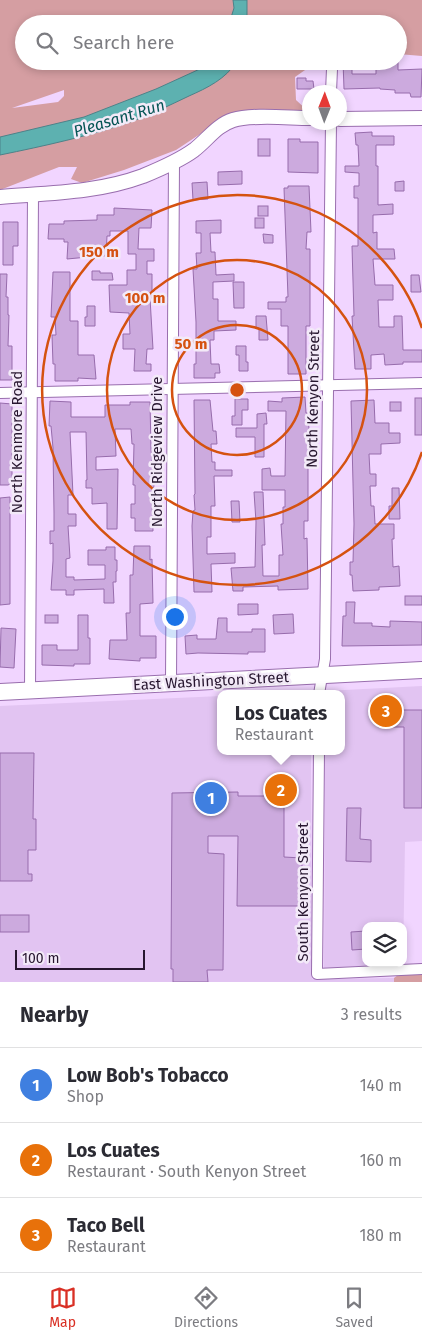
<!DOCTYPE html>
<meta charset="utf-8">
<style>
body{margin:0;font-family:"Fira Sans",sans-serif;background:#f7f7f7;color:#2b2b33}
.controls{position:absolute;right:15px;bottom:15px;display:grid;overflow:hidden;border-radius:10px;box-shadow:0 2px 8px #0003}
.controls button{width:45px;height:45px;display:grid;place-items:center;padding:0;border:0;border-bottom:1px solid #e1e1e2;background:#fff;color:#2b2b33;font:25px sans-serif}
.compass{position:absolute;left:302px;top:85px;width:45px;height:45px;border-radius:50%;background:#fff;box-shadow:0 2px 8px #0003;rotate:1deg}
.scale{position:absolute;left:15px;bottom:12px;width:130px;box-sizing:border-box;padding-left:5px;border:2px solid #27162f;border-top:0;font-size:14px;line-height:18px;white-space:nowrap;color:#27162f;-webkit-text-stroke:4px #f3eaf8;paint-order:stroke}
.you{position:absolute;left:174px;top:616px;width:18px;height:18px;margin:-12px;border:4px solid #fff;border-radius:50%;background:#1a73e8;box-shadow:0 0 0 8px #1a73e833}
.badge{display:grid;place-items:center;width:32px;height:32px;border-radius:50%;background:#d93025;color:#fff;font-size:16px;font-weight:700}
.pin{position:absolute;translate:-50% -50%;border:2px solid #fff;box-shadow:0 1px 5px #0006}
.popup{position:absolute;left:217px;top:690px;width:128px;height:65px;box-sizing:border-box;display:grid;place-content:center;border-radius:10px;background:#fff;filter:drop-shadow(0 1px 4px #0005);font-size:16px;white-space:nowrap;color:#7c7c81}
.popup b{font-size:19px;color:#2b2b33}
.popup::after{content:'';position:absolute;left:50%;top:100%;margin-left:-10px;border:10px solid transparent;border-top-color:#fff}
.list{margin:0;padding:0;list-style:none}
h2{display:flex;justify-content:space-between;align-items:center;height:65px;margin:0;padding:0 20px;font-size:21px}
h2 small{font-size:16px;font-weight:400;color:#7c7c81}
.list li{display:grid;grid-template-columns:32px 1fr auto;gap:15px;align-items:center;box-sizing:border-box;height:75px;padding:0 20px;border-top:1px solid #e1e1e2}
.list b{display:block;font-size:19px;white-space:nowrap}
.list p{margin:0;font-size:16px;white-space:nowrap;color:#7c7c81}
.list em{font-size:16px;font-style:normal;color:#7c7c81}
.icon{flex:none;width:28px;height:28px;fill:none;stroke:currentColor;stroke-width:2;stroke-linecap:round;stroke-linejoin:round}
.map{position:relative;flex:none;width:422px;height:982px;overflow:hidden}
.search{position:absolute;background:#fff;box-shadow:0 2px 8px #0003;left:15px;right:15px;top:15px;height:55px;display:flex;align-items:center;gap:12px;box-sizing:border-box;padding:0 18px;border-radius:28px;color:#7c7c81;font-size:19px}
.sheet{height:290px;background:#fff}
nav{display:flex;justify-content:space-around;align-items:center;box-sizing:border-box;height:70px;border-top:1px solid #e1e1e2;background:#fff;font-size:14px;color:#7c7c81}
nav a{display:grid;justify-items:center;gap:2px}
nav .on{color:#d93025}
.map>svg:first-child{display:block}
</style>
<div class="map">
<svg width="422" height="982" viewBox="0 0 422 982">
<rect width="100%" height="100%" fill="#f1d5ff"/>
<g fill="#e2c4f2" fill-rule="evenodd">
<path d="M422 686V841L405 842 403 964 324 968 325 751H341V694H325V691ZM366 926H403V963H366Z"/>
<path d="M221 696V751H311L312 979 394 978V982H0V706Z"/>
</g>
<g fill="#d59ea2" fill-rule="evenodd">
<path d="M0 0H422V56L398 54V24H24V61H151L146 63 214 61 194 75 110 112 0 139ZM64 90V96L58 102 12 108Z"/>
<path d="M234 61H318L295 77 296 100 309 112 232 113 176 150 124 170 82 183 71 179 77 167H59L0 190V152L100 130Z"/>
<path d="M398 975H422V982H394V978Z"/>
</g>
<g fill="#5db1b0" stroke="#4d8289">
<path d="M233 0H247V24H229L234 8Z"/>
<path d="M209 61H237C226 79 207 88 189 96 170 105 152 114 133 121 90 136 44 146 0 155V137L84 117 156 89 202 68Z"/>
</g>
<g fill="#ccaade" stroke="#976cac">
<path d="M343 61H352V74H376V61H398V70L422 69 421 97H411L410 93H395V90L380 89V88L344 89Z"/>
<path d="M297 78H306V81H313L314 89H297Z"/>
<path d="M372 132V136H394V145H376V166H378V205L393 204V214L373 215V233L377 232V249H394L395 259H373L375 285H393V300H378L379 327H394V316H402L403 350H422V362H403V364L385 365 384 354 371 355V369H355L352 316H354L352 246H358V198H354V186H359V173L345 172V166H359L358 145H356L355 133Z"/>
<rect x="258" y="139" width="12" height="17"/>
<path d="M288 139H300V142H318V173L288 172Z"/>
<path d="M242 171V184L218 185V172Z"/>
<path d="M404 181V191H395V182Z"/>
<path d="M207 182 208 199 193 200 192 183Z"/>
<path d="M288 186H309L311 232H307L306 249H310V326H306V374H288V326H281V309H268V302H286V297H288L284 188H288Z"/>
<rect x="258" y="206" width="10" height="10"/>
<path d="M114 208 152 210 151 228H139L138 249H154V261H147V274H152V298H150L153 349H147L146 364H151V371H134L135 349H123V334H130L129 313 110 312 109 285H127V270H136V254H128V231H110V236H107L106 256H88V257L67 259 68 242H64V239H48L49 224H64V221L97 220V215H114Z"/>
<rect x="255" y="218" width="9" height="10"/>
<path d="M221 220V233H210L211 252H215L216 275 234 274V281L213 282V299H218V321H236V330L214 331V340H210L211 364H219L220 373H215V378H194V364H196V322L193 269H197L196 253H201V233H196V221Z"/>
<path d="M3 222H18V246H13V265H3Z"/>
<path d="M263 234 273 235V243H264Z"/>
<path d="M92 271H100V273H112L113 280H92Z"/>
<path d="M53 272H70V321H78V355H94L96 379 78 378V381H55V364H53L52 335H56L55 317H51Z"/>
<path d="M0 274H7L6 297H8V315H9L8 346H12V380H0Z"/>
<path d="M411 275H419L421 292H411Z"/>
<path d="M233 282H244V308H234Z"/>
<path d="M87 306H95V326H85V317H87Z"/>
<path d="M256 316H266L268 340H259V328H256Z"/>
<path d="M236 346H246V362H248V371H239V355H236Z"/>
<path d="M305 397 306 413H308L309 430V456H308V521H304V539L307 538 308 589 278 590V586L243 587V591H233L231 568 255 567 256 522 254 492H263L265 545H262L263 576H279V555H283L281 524H283V507H285V490H262V469L270 468 271 476H285L286 411H268V401L282 402V398Z"/>
<rect x="415" y="398" width="7" height="37"/>
<path d="M235 399H248V410H242V425H232V416H235Z"/>
<path d="M194 400H210L213 431H216L217 444H211L212 462H215V470H232V476H214L215 506H211V537H207V554L235 553V563L211 564 212 592H194L192 526 193 511 195 510 194 495 195 494Z"/>
<path d="M374 400 375 423H389V433H400V443L381 444V454H369L370 474H376V486H370L371 506H374L375 524H394V539H392L393 567 399 566 400 586 379 587V590L353 591 352 575H350V562H353L354 524 351 401Z"/>
<path d="M50 401 71 402V417H105V405H130V402H150L151 449 154 485 152 500 153 531H135V518H131V504H135V485H133L134 444H132L131 429H115L116 456 96 457V470L118 469 117 529H107V503L92 504V488H86V480H87L86 432H70L73 495H68V514H76V526H68L70 558 66 559V577H74V580L105 579V565H88V550H106V547H115V560H117V571H116V582H113L114 603H104V589L74 590V595H66V590H51L53 561V543L50 544V531H54V513L53 448 51 426H49Z"/>
<rect x="390" y="402" width="11" height="9"/>
<path d="M0 403 12 404V483L8 485H0Z"/>
<path d="M266 413 267 424H264V457H255V437H236V428H257V414Z"/>
<path d="M392 488H399L400 519H389V506H392Z"/>
<path d="M10 497V604L0 605V498Z"/>
<path d="M231 501H239L240 522H232Z"/>
<path d="M134 546H150V560L152 559 153 603 140 604V636H156V658H140V661L109 659 110 640H127L126 613H130V575H133Z"/>
<rect x="405" y="596" width="17" height="9"/>
<path d="M346 602H355L354 623H372V626L390 627V621L422 622V645L342 646 343 616H346Z"/>
<path d="M238 604H258V614L238 615Z"/>
<path d="M293 614 294 633 274 634 273 615Z"/>
<rect x="45" y="615" width="13" height="8"/>
<path d="M78 615H88V638H90V664H74V666L42 665V645H57V650H78Z"/>
<path d="M218 618H227V632H252V629H265V652H248V654L198 653 186 654 185 636 197 635V639H216Z"/>
<path d="M1 628 16 629 14 668 0 667Z"/>
<path d="M378 699H395V710H422V808H404V727H378Z"/>
<path d="M0 753H34L33 819H36V850H28V874H32V881H0Z"/>
<path d="M282 782 287 784 290 789 289 795 284 799V857L302 858V906H237L238 836H208V853L224 854 223 970H207L208 982H173V969H171L172 793 238 792V796H271V789H273V785Z"/>
<path d="M347 808H361L360 839 371 840V862L346 861Z"/>
<rect x="0" y="915" width="29" height="17"/>
<path d="M366 931V949L352 950 351 932Z"/>
</g>
<g fill="none" stroke-linecap="round" stroke-linejoin="round">
<g stroke="#996eae" stroke-width="12">
<g id="street">
<path d="M331 92 332 69"/>
<path d="M0 393 422 383"/>
<path d="M171 683 174 162"/>
<path d="M30 690 33 194"/>
<path d="M319 694 325 659 331 122"/>
<path d="M319 751 317 974 422 969"/>
</g>
</g>
<g stroke="#996eae" stroke-width="16">
<g id="secondary">
<path d="M340 119 422 118"/>
<path d="M0 197C48 193 97 193 143 176 160 169 179 161 194 150 207 140 217 125 233 120 252 114 289 118 310 118"/>
</g>
</g>
<g stroke="#996eae" stroke-width="18">
<path id="primary" d="M0 692 422 670"/>
</g>
<use href="#street" stroke="#fff" stroke-width="10"/>
<use href="#secondary" stroke="#fff" stroke-width="14"/>
<use href="#primary" stroke="#fff" stroke-width="16"/>
</g>
<g fill="none" stroke="#d55210" stroke-width="2.5">
<circle cx="237" cy="390" r="65"/>
<circle cx="237" cy="390" r="130"/>
<path d="M422 452A195 195 0 1 1 422 328"/>
</g>
<g text-anchor="middle" dominant-baseline="central" stroke-width="5" stroke-linejoin="round" paint-order="stroke">
<g font-size="15" fill="#27162f" stroke="#f3eaf8">
<text transform="translate(313 399) rotate(-89)">North Kenyon Street</text>
<text transform="translate(17 442) rotate(-90)">North Kenmore Road</text>
<text transform="translate(157 452) rotate(-90)">North Ridgeview Drive</text>
<text transform="translate(211 681) rotate(-3)">East Washington Street</text>
<text transform="translate(303 892) rotate(-90)">South Kenyon Street</text>
</g>
<g font-size="16" font-style="italic" fill="#055454" stroke="#f3eaf8">
<text transform="translate(119 118) rotate(-17)">Pleasant Run</text>
</g>
</g>
<circle cx="237" cy="390" r="8" fill="#d55210" stroke="#f3eaf8" stroke-width="2.5"/>
<g font-size="15" text-anchor="middle" font-weight="bold" fill="#d55210" stroke="#f3eaf8" stroke-width="5" stroke-linejoin="round" paint-order="stroke">
<text x="99" y="257">150 m</text>
<text x="145" y="303">100 m</text>
<text x="191" y="349">50 m</text>
</g>
</svg>
<div class="controls">
<button><svg class="icon" aria-label="layers" viewBox="0 0 24 24"><path d="M12 4l9 5-9 5-9-5zM3 14l9 5 9-5"/></svg></button>
</div>
<svg class="compass" viewBox="-18 -18 36 36"><path d="M0-13l5 13h-10z" fill="#e53935"/><path d="M0 13l5-13h-10z" fill="#7c7c81"/></svg>
<div class="scale">100 m</div>
<div class="you"></div>
<div class="pin badge" style="left:211px;top:798px;background:#3f7fe0">1</div>
<div class="pin badge" style="left:281px;top:790px;background:#e8710a">2</div>
<div class="popup"><b>Los Cuates</b>Restaurant</div>
<div class="pin badge" style="left:386px;top:711px;background:#e8710a">3</div>
<div class="search"><svg class="icon" aria-label="search" viewBox="0 0 24 24"><circle cx="10" cy="10" r="6"/><path d="M15 15l6 6"/></svg>Search here</div>
</div>
<section class="sheet">
<h2>Nearby<small>3 results</small></h2>
<ul class="list">
<li><span class="badge" style="background:#3f7fe0">1</span><div><b>Low Bob's Tobacco</b><p>Shop</p></div><em>140 m</em></li>
<li><span class="badge" style="background:#e8710a">2</span><div><b>Los Cuates</b><p>Restaurant · South Kenyon Street</p></div><em>160 m</em></li>
<li><span class="badge" style="background:#e8710a">3</span><div><b>Taco Bell</b><p>Restaurant</p></div><em>180 m</em></li>
</ul>
</section>
<nav>
<a class="on"><svg class="icon" aria-label="map" viewBox="0 0 24 24"><path d="M3 6l6-2 6 2 6-2v14l-6 2-6-2-6 2zM9 4v14M15 6v14"/></svg>Map</a>
<a><svg class="icon" aria-label="directions" viewBox="0 0 24 24"><path d="M12 3l9 9-9 9-9-9zM9 14v-3h6M13 9l2 2-2 2"/></svg>Directions</a>
<a><svg class="icon" aria-label="saved" viewBox="0 0 24 24"><path d="M7 4h10v16l-5-4-5 4z"/></svg>Saved</a>
</nav>
